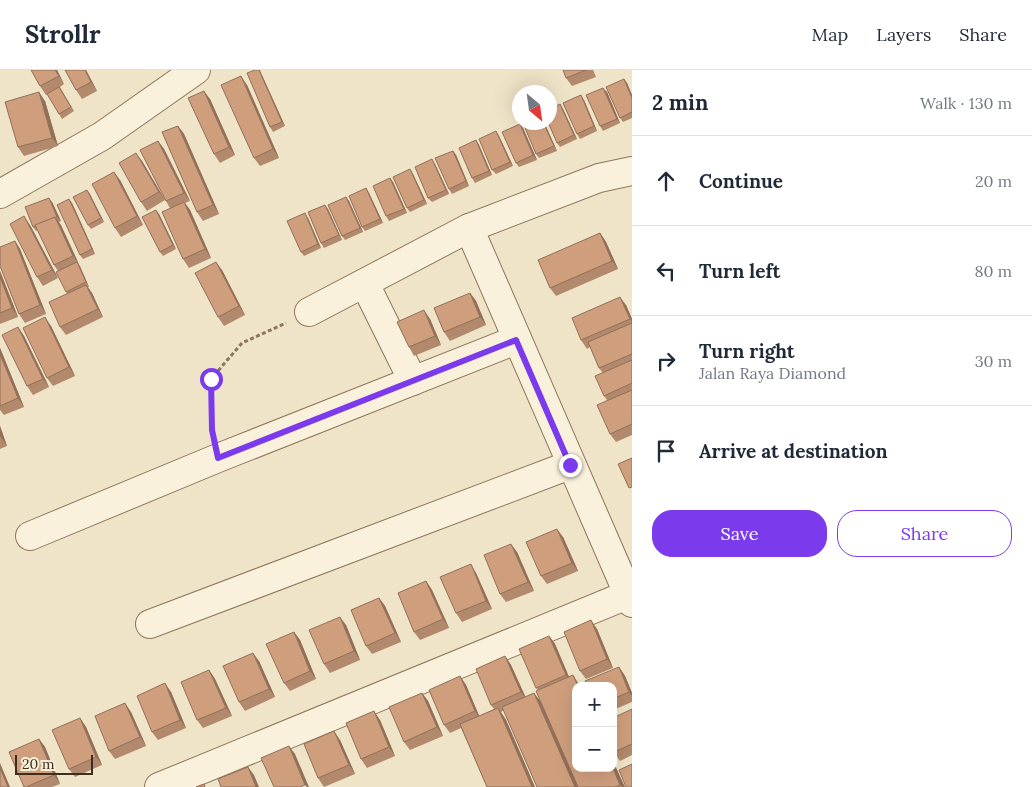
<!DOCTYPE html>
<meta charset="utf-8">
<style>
body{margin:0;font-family:Lora,serif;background:#f6f6f7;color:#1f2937}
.controls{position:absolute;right:15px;bottom:15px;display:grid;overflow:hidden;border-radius:10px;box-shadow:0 5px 20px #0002}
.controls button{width:45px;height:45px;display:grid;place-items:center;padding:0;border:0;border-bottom:1px solid #e0e1e3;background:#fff;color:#1f2937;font:25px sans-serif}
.compass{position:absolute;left:512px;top:15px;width:45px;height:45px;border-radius:50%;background:#fff;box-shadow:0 5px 20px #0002;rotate:151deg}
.scale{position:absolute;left:15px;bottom:12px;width:78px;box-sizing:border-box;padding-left:5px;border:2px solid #3d2e20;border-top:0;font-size:14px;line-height:18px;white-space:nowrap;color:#3d2e20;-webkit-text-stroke:4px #f7eed8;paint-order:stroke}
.stop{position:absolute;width:15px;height:15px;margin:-11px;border:4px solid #7c3aed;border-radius:50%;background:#fff}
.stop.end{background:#7c3aed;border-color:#fff;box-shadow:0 1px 5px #0008}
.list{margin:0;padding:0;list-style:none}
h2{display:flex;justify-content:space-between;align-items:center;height:65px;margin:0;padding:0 20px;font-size:21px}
h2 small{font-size:16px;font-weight:400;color:#747a83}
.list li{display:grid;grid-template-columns:32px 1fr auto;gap:15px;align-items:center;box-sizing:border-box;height:90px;padding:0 20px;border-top:1px solid #e0e1e3}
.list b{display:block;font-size:19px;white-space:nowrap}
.list p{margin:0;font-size:16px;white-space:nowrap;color:#747a83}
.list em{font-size:16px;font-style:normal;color:#747a83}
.actions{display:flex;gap:10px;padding:15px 20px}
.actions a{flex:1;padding:11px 0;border:1px solid #7c3aed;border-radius:20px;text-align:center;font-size:18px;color:#7c3aed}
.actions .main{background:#7c3aed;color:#fff}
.icon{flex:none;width:28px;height:28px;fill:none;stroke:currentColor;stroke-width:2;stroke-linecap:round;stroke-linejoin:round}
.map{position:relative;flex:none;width:632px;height:717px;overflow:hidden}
header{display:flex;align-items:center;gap:30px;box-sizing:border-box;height:70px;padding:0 25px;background:#fff;border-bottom:1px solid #e0e1e3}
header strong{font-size:24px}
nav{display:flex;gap:28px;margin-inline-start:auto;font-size:18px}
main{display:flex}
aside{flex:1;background:#fff}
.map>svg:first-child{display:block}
</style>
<header>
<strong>Strollr</strong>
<nav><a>Map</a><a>Layers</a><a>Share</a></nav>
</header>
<main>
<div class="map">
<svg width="632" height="717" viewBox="0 0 632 717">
<rect width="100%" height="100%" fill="#f0e4c8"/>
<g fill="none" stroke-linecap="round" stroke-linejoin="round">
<g stroke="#8d765c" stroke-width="30">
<g id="minor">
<path d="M0 124 102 66 196 0"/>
<path d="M469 158 632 533"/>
<path d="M365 214 413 311"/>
<path d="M309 242 469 158 599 108 632 101"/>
<path d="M30 466 218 388 516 270"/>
<path d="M150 554 570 395"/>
<path d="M159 717 632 523"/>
</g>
</g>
<path stroke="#8d765c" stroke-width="3" stroke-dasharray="4 2.5" stroke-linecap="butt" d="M213 363 211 309 242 273 286 253"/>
<use href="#minor" stroke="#faf1dc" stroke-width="28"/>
</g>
<g fill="#b2896c">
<path d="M31 0H57L64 14 60 17 74 41 62 49 59 44 51 22 46 25 40 16Z"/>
<path d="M86 0 97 21 82 29 76 20Z"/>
<path d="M255 0H260L261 3 285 56 273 62 270 57Z"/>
<path d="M563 0H593L596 7 572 16 566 8Z"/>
<path d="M624 9 627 13 632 25V48L623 52 620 48Z"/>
<path d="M247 15 279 88 260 96 254 88Z"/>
<path d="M607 22 620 53 603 61 600 56Z"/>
<path d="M210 29 235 85 220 93 214 84Z"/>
<path d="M584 30 597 61 580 69 577 64Z"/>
<path d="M45 31 58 76 24 86 18 77Z"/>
<path d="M560 34 563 39 577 69 560 77 557 73Z"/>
<path d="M544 52 557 81 539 88 536 84Z"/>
<path d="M178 56 184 64 219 144 203 151 197 142Z"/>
<path d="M523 58 537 90 519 97 516 93Z"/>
<path d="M496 61 499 66 513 96 496 104 492 100Z"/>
<path d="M476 70 479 75 492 105 475 113 472 108Z"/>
<path d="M158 71 164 79 190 131 185 133 190 140 211 188 189 198 183 189 170 138 166 131Z"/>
<path d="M453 81 456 85 469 116 452 124 449 119Z"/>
<path d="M142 91 165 130 147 141 141 132Z"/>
<path d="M435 94 449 124 432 132 428 128Z"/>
<path d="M410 99 413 104 427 134 410 142 407 138Z"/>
<path d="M390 108 393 112 407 143 389 151 386 146Z"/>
<path d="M120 110 143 155 121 167 115 158Z"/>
<path d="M366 118 369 123 383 153 365 161 362 157Z"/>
<path d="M87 120 104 152 91 159 88 155Z"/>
<path d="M346 127 349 131 363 162 345 170 342 166Z"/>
<path d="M52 132 61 151 59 152 89 217H88L92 223 103 247 66 265 60 257 67 224 58 201 54 195 38 160 36 161 33 157Z"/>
<path d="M72 133 95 184 83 189 80 185Z"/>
<path d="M328 139 342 170 324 178 321 173Z"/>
<path d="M159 144 176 179 163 186 160 182Z"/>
<path d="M308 148 321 178 304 186 301 182Z"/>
<path d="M30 155 58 208 43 216 37 207Z"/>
<path d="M600 163 606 172 618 199 556 226 550 218Z"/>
<path d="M15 171 20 179 46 244 25 253 19 244Z"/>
<path d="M222 200 245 245 224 256 218 247Z"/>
<path d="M0 201 18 247 0 254Z"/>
<path d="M470 223 476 231 486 255 450 271 444 262Z"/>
<path d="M626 235 632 249V365L616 372 610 364 607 330 604 326 603 303 599 298 590 277 587 279 581 270Z"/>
<path d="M430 249 441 275 414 286 409 277Z"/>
<path d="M51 256 75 306 53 316 47 308Z"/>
<path d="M18 257 24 266 49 317 33 325 27 316Z"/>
<path d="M0 278 24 337 4 345 0 340Z"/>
<path d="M0 356 7 376 0 379Z"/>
<path d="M563 467 578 501 547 514 541 506Z"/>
<path d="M517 482 534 521 506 532 500 524Z"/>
<path d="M476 503 492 539 462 552 456 543Z"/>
<path d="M426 511 432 520 449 558 420 570 414 562Z"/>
<path d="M379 528 385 536 401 572 372 584 366 576Z"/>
<path d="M346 555 360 590 330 603 324 594Z"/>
<path d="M597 559 613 598 586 609 580 601Z"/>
<path d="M294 562 300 570 316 609 290 621 284 613Z"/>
<path d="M549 566 555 574 569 607 613 698 625 717H537L504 640 501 642 506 650 535 717H487L461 658 450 663 444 655 460 606 466 615 479 646 494 639 491 635 505 586 511 595 525 627 534 623 543 635 538 620 536 618Z"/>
<path d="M259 591 275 627 245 641 239 632Z"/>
<path d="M619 597 625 606 632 623V632L613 640V616Z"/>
<path d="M209 600 215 609 232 646 203 658 197 650Z"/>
<path d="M171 622 186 658 158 670 152 662Z"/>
<path d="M422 623 428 631 443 666 410 680 404 672Z"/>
<path d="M632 639V685L620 691 614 682Z"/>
<path d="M131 642 146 676 115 689 109 681Z"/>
<path d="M80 648 86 657 102 695 75 707 69 699Z"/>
<path d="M380 650 395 686 367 698 361 689Z"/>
<path d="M39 669 45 677 60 714 52 717H24Z"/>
<path d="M340 670 355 704 324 717 318 708Z"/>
</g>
<g fill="#916f58">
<path d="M55 0H57L64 14 59 6Z"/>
<path d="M85 0H86L97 21 91 12Z"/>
<path d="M259 0 261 3 285 56 282 52Z"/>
<path d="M241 6 247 15 279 88 273 79Z"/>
<path d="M624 9 627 13 632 25V28Z"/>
<path d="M603 18 607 22 620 53 617 49Z"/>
<path d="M204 21 210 29 235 85 229 77Z"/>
<path d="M39 22 45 31 58 76 52 68Z"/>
<path d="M581 25 584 30 597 61 594 56Z"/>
<path d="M560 34 563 39 577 69 574 65Z"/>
<path d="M543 52H544L557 81 554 76Z"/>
<path d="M520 54 523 58 537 90 533 85Z"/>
<path d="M178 56 184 64 219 144 213 135Z"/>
<path d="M496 61 499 66 513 96 510 92Z"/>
<path d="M476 70 479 75 492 105 489 101Z"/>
<path d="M158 71 164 79 190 131 184 123Z"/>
<path d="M453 81 456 85 469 116 466 111Z"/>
<path d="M136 83 142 91 165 130 159 122Z"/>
<path d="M432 89 435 94 449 124 446 120Z"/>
<path d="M410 99 413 104 427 134 424 130Z"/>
<path d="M114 102 120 110 143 155 137 146Z"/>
<path d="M390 108 393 112 407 143 404 139Z"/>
<path d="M366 118 369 123 383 153 380 149Z"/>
<path d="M87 120 90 124 104 152 101 148Z"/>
<path d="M346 127 349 131 363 162 360 158Z"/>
<path d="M49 128 52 132 61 151 57 147Z"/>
<path d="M69 129 72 133 95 184 92 179Z"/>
<path d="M184 132 190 140 211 188 205 179Z"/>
<path d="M325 135 328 139 342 170 339 165Z"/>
<path d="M156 140 159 144 176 179 173 175Z"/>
<path d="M305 143 308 148 321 178 318 174Z"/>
<path d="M24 146 30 155 58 208 52 200Z"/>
<path d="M55 147 61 155 79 194 73 186Z"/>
<path d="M600 163 606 172 618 199 612 191Z"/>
<path d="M15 171 20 179 46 244 40 235Z"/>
<path d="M77 192 80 196 89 217 86 212Z"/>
<path d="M216 192 222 200 245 245 239 236Z"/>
<path d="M0 201 18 247 12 238 0 207Z"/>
<path d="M86 215 92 223 103 247 98 239Z"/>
<path d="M470 223 476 231 486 255 480 247Z"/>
<path d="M620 227 626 235 632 249V252L630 249Z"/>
<path d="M424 240 430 249 441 275 435 266Z"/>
<path d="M45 247 51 256 75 306 69 297Z"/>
<path d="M18 257 24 266 49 317 43 309Z"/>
<path d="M0 278 24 337 18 328 0 284Z"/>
<path d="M0 356 7 376 0 366Z"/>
<path d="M557 459 563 467 578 501 572 493Z"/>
<path d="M511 474 517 482 534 521 528 512Z"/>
<path d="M471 494 476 503 492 539 486 531Z"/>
<path d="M426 511 432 520 449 558 443 549Z"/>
<path d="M379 528 385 536 401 572 395 563Z"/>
<path d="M340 547 346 555 360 590 354 581Z"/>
<path d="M591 550 597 559 613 598 607 589Z"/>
<path d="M294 562 300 570 316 609 310 601Z"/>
<path d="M549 566 555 574 572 614 566 605Z"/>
<path d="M253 583 259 591 275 627 269 619Z"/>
<path d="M505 586 511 595 527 630 521 622Z"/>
<path d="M619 597 625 606 632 623V626L629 622Z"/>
<path d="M209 600 215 609 232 646 226 638Z"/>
<path d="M573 605 580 616H578Z"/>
<path d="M460 606 466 615 481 650 475 641Z"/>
<path d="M165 613 171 622 186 658 180 650Z"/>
<path d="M422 623 428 631 443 666 437 657Z"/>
<path d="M534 623 543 635 578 717H575Z"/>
<path d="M125 633 131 642 146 676 140 667Z"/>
<path d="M498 638 506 650 535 717H532Z"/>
<path d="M374 641 380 650 395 686 389 677Z"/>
<path d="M80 648 86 657 102 695 96 687Z"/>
<path d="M334 661 340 670 355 704 349 695Z"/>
<path d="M39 669 45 677 60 714 54 705Z"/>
<path d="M289 676 295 684 309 717H307L305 715Z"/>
<path d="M613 691 625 717H622L620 715 613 698Z"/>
<path d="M0 693 10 717H8L0 698Z"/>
<path d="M248 697 254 705 259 717H256Z"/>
</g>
<g fill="#cf9f7d" stroke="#916f58">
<path d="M31 0H55L59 6 40 16Z"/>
<path d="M65 0H85L91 12 76 20Z"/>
<path d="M255 0H259L282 52 270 57 247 3Z"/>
<path d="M563 0H586L566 8Z"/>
<path d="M241 6 273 79 254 88 221 15Z"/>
<path d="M624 9 632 28V42L620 48 606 17Z"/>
<path d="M59 17 71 37 59 44 47 24Z"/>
<path d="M603 18 617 49 600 56 586 25Z"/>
<path d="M204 21 229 77 214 84 188 28Z"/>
<path d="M39 22 52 68 18 77 5 32Z"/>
<path d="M581 25 594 56 577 64 563 33Z"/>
<path d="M560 34 574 65 557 73 548 52H550V39Z"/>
<path d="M524 52H543L554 76 536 84 523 53Z"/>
<path d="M520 54 533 85 516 93 502 62Z"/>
<path d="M178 56 213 135 197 142 162 62Z"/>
<path d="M496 61 510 92 492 100 479 69Z"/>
<path d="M476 70 489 101 472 108 459 78Z"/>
<path d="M158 71 184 123 166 131 140 80Z"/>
<path d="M453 81 466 111 449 119 435 88Z"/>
<path d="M136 83 159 122 141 132 119 93Z"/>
<path d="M432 89 446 120 428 128 415 97Z"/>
<path d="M410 99 424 130 407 138 393 107Z"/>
<path d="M114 102 137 146 115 158 92 114Z"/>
<path d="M390 108 404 139 386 146 373 116Z"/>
<path d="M366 118 380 149 362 157 349 126Z"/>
<path d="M87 120 101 148 88 155 73 127Z"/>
<path d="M346 127 360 158 342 166 328 135Z"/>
<path d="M49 128 57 147 55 148V147L33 157 25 137Z"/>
<path d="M69 129 92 179 80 185 57 135Z"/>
<path d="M184 132 205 179 183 189 162 142Z"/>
<path d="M325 135 339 165 321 173 308 142Z"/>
<path d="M156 140 173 175 160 182 142 147Z"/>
<path d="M305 143 318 174 301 182 287 151Z"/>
<path d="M24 146 52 200 37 207 10 154Z"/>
<path d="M55 147 73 186 54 195 35 155Z"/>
<path d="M600 163 612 191 550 218 538 190Z"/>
<path d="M15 171 40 235 19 244 0 196V177Z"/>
<path d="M77 192 86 212 66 222 56 202Z"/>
<path d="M216 192 239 236 218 247 195 203Z"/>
<path d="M0 207 12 238 0 243Z"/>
<path d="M86 215 98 239 60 257 49 232Z"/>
<path d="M470 223 480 247 444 262 434 238Z"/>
<path d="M620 227 630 249 581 270 572 248Z"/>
<path d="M424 240 435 266 409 277 397 252Z"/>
<path d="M45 247 69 297 47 308 23 258Z"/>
<path d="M632 253V284L599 298 588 272Z"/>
<path d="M18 257 43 309 27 316 2 265Z"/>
<path d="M0 284 18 328 0 336Z"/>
<path d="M632 290V313L604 326 595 306Z"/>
<path d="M632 320V354L610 364 597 335Z"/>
<path d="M632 388V417L629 418 618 394Z"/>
<path d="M557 459 572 493 541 506 526 472Z"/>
<path d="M511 474 528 512 500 524 484 485Z"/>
<path d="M471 494 486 531 456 543 440 507Z"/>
<path d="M426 511 443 549 414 562 398 523Z"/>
<path d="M379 528 395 563 366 576 351 540Z"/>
<path d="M340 547 354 581 324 594 309 560Z"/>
<path d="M591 550 607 589 580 601 564 562Z"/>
<path d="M294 562 310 601 284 613 266 574Z"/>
<path d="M549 566 566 605 536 618 519 579Z"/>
<path d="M253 583 269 619 239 632 223 596Z"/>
<path d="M505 586 521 622 491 635 476 599Z"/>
<path d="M619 597 629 622 613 629V616H587L585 611Z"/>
<path d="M209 600 226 638 197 650 181 612Z"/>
<path d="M573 605 578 616H576V698H613L620 715 615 717H578L536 621Z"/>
<path d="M460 606 475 641 444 655 429 620Z"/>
<path d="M165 613 180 650 152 662 137 626Z"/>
<path d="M422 623 437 657 404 672 389 637Z"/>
<path d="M534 623 575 717H537L502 637Z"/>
<path d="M125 633 140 667 109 681 95 646Z"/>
<path d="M498 638 532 717H487L460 654Z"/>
<path d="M632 639V674L614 682 613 648Z"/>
<path d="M374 641 389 677 361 689 346 653Z"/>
<path d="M80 648 96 687 69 699 52 660Z"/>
<path d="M334 661 349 695 318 708 304 674Z"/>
<path d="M39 669 54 705 26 717H24L9 682Z"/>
<path d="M289 676 305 715 300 717H274L261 688Z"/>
<path d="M632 694V717H626L619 700Z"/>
<path d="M248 697 256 717H221L218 709Z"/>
<path d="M0 698 8 717H0Z"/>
<path d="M204 714 205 717H196Z"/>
</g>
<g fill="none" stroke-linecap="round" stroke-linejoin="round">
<path stroke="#7c3aed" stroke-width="6" d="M211 309 212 360 218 388 516 270 570 395"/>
</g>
</svg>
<div class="controls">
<button>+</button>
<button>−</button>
</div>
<svg class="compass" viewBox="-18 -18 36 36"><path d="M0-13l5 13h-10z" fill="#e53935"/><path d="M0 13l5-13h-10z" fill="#747a83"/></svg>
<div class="scale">20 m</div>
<div class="stop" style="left:211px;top:309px"></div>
<div class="stop end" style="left:570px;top:395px"></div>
</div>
<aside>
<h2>2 min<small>Walk · 130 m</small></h2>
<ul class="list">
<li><svg class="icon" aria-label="ahead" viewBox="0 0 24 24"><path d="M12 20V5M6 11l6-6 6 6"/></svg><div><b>Continue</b></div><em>20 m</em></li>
<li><svg class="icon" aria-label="left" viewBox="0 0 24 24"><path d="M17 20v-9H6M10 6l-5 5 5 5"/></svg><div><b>Turn left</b></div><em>80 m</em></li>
<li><svg class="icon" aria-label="right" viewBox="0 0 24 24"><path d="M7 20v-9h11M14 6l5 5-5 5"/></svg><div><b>Turn right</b><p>Jalan Raya Diamond</p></div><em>30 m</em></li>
<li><svg class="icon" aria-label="arrive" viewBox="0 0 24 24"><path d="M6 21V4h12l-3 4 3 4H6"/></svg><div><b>Arrive at destination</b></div></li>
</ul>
<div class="actions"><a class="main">Save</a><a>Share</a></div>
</aside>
</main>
